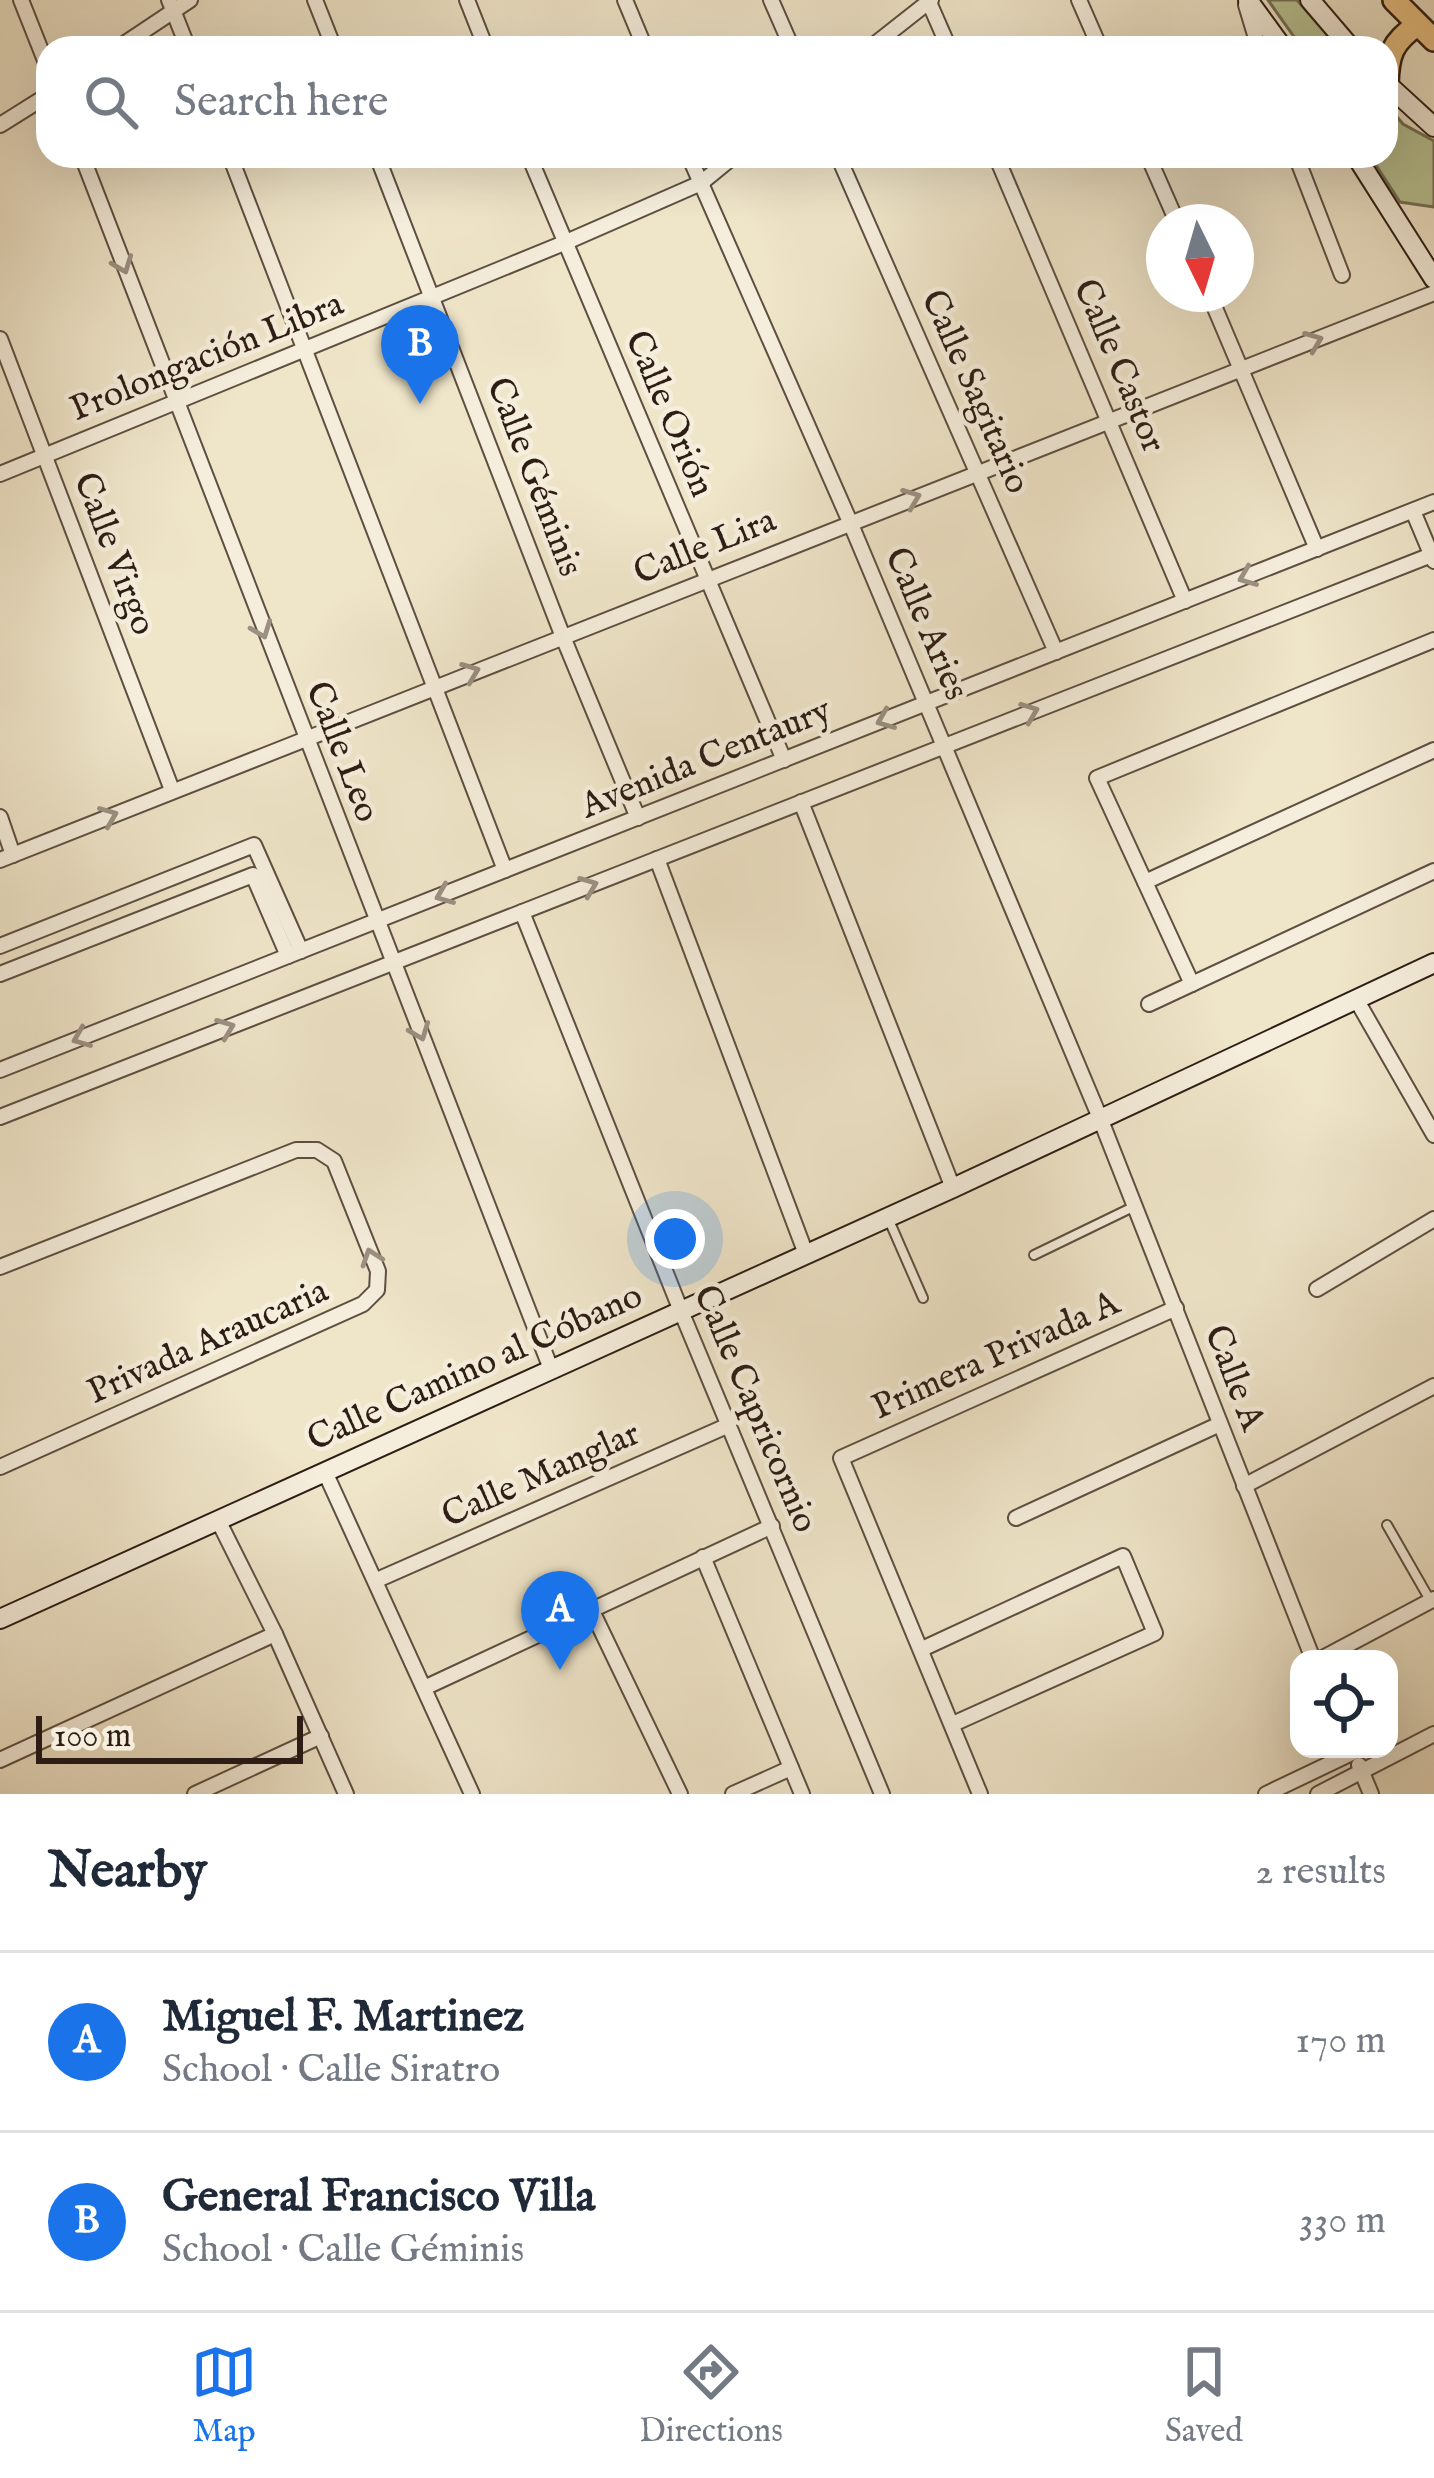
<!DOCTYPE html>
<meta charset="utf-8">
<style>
body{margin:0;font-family:"IM FELL English",serif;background:#f6f6f7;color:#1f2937}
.controls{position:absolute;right:36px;bottom:36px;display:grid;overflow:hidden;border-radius:24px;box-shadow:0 12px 48px #0002}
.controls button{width:108px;height:108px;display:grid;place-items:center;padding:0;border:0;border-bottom:3px solid #e0e1e3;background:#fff;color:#1f2937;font:60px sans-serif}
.compass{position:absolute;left:1146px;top:204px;width:108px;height:108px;border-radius:50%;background:#fff;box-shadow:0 12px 48px #0002;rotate:175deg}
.scale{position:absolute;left:36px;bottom:30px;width:267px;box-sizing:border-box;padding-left:12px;border:6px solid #2d1d14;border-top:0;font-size:33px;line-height:42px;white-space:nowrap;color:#2d1d14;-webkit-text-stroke:9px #f5eedc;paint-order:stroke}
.you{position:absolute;left:675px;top:1239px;width:42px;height:42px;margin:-30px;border:9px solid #fff;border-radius:50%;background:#1a73e8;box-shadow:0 0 0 18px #1a73e833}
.badge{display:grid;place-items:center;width:78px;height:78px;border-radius:50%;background:#1a73e8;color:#fff;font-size:39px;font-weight:700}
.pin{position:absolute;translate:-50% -99px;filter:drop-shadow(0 3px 6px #0008)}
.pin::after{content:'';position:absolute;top:63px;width:42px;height:36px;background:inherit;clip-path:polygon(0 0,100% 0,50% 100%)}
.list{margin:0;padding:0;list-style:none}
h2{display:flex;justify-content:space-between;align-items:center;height:156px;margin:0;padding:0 48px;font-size:51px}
h2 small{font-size:39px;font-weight:400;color:#747a83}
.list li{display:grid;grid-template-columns:78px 1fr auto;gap:36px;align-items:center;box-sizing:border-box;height:180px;padding:0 48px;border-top:3px solid #e0e1e3}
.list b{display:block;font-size:45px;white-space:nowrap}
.list p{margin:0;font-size:39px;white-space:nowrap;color:#747a83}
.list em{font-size:39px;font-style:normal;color:#747a83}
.icon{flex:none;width:66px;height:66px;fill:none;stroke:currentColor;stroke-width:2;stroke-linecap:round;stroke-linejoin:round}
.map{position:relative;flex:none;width:1434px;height:1794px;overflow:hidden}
.search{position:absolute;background:#fff;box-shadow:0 12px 48px #0002;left:36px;right:36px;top:36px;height:132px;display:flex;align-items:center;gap:30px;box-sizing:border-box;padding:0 42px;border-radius:36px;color:#747a83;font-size:45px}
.sheet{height:516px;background:#fff}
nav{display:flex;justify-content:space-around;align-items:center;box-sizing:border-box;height:168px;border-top:3px solid #e0e1e3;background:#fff;font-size:33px;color:#747a83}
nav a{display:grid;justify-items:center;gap:6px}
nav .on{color:#1a73e8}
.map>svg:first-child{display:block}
</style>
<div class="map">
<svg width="1434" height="1794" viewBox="0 0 1434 1794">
<rect width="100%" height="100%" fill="#efe5c9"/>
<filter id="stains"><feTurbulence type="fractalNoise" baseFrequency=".00167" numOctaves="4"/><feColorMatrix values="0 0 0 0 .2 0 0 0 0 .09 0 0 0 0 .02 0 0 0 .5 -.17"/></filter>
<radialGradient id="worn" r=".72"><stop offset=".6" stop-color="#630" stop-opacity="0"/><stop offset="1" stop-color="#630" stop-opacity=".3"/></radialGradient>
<g fill="#b9c596" stroke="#737155" stroke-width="3">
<path d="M1268 0H1297L1339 48H1302Z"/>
<path d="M1386 104 1403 124 1434 141V207L1400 202 1370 156H1386Z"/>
</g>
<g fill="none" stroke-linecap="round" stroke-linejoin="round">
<g stroke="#5e4f41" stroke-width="12">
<g id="lane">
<path d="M888 1218 923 1298"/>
<path d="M1034 1255 1133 1207"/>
<path d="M1387 1525 1430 1600"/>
</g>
</g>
<g stroke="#5e4f41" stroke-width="18">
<g id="street">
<path d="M21 0 48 68"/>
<path d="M169 0 188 48"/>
<path d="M315 0 334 48"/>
<path d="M467 0 486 48"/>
<path d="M625 0 645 48"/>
<path d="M771 0 792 48"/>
<path d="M928 0 949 48"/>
<path d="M1079 0 1100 48"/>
<path d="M1246 5 1259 48"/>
<path d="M118 48 190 0"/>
<path d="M870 48 931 0"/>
<path d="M0 125 48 95"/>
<path d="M82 156 551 1369"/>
<path d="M230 156 505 870"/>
<path d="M377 156 563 637 638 818"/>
<path d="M529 156 784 760"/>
<path d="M689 156 850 522 1100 1118 1313 1659"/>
<path d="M838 156 1056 652"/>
<path d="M996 156 1185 601"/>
<path d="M1148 156 1177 222"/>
<path d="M1296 156 1342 275"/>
<path d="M1209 294 1317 549"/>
<path d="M0 339 172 790"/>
<path d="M0 474 564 243 701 183 734 156"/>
<path d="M1413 511 1434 561"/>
<path d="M801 802 953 1188"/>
<path d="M0 817 13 855"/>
<path d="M657 859 806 1254"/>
<path d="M0 860 1434 293"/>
<path d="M1145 882 1434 750"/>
<path d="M522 912 681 1311 882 1794"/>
<path d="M0 946 254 845 301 951"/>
<path d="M0 974 253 875 288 956"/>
<path d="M1192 984 1097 778 1434 640"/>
<path d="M1356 999 1434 1135"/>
<path d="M1149 1004 1434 871"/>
<path d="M0 1070 1434 502"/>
<path d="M0 1117 1434 554"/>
<path d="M0 1267 296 1150H317L334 1161 378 1271 377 1290 363 1304 0 1467"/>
<path d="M1317 1289 1434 1219"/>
<path d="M325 1472 472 1794"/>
<path d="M1244 1486 1434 1386"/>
<path d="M1016 1518 1220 1424"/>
<path d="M219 1522 275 1634 346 1794"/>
<path d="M703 1557 802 1794"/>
<path d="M377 1580 729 1425"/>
<path d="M592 1611 680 1794"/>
<path d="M922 1649 1123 1556 1155 1633 953 1724"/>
<path d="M1321 1659 1434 1599"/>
<path d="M424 1688 772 1526"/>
<path d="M0 1760 275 1634"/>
<path d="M1359 1765 1371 1794"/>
<path d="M195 1794 321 1736"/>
<path d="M733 1794 791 1768"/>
<path d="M980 1794 841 1458 1176 1308"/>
<path d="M1266 1794 1354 1752"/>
<path d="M1318 1794 1434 1734"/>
</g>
</g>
<g stroke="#2d1d14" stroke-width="22">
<g id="secondary">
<path d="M1248 0 1283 48"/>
<path d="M1310 0 1351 48"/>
<path d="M1386 83 1434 127"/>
<path d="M1356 156 1434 279"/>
<path d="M0 1619 953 1188 1434 963"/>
</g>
</g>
<g stroke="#2d1d14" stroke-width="26">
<g id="primary">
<path d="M1394 0 1434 40"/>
<path d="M1387 84C1388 55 1392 42 1417 25"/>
</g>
</g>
<use href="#lane" stroke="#f5eedc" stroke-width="8"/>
<use href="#street" stroke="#f5eedc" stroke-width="14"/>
<use href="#secondary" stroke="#f5eedc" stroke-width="18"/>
<use href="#primary" stroke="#e8c284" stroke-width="21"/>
</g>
<defs><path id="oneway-chevron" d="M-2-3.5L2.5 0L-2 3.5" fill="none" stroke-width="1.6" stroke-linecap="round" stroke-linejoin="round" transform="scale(3)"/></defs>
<g stroke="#9b9082">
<use href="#oneway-chevron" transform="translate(123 265) rotate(69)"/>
<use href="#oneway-chevron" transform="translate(1314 341) rotate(-21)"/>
<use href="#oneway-chevron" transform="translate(912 498) rotate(-21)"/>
<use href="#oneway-chevron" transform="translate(1247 577) rotate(158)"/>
<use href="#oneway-chevron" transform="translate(262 630) rotate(69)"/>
<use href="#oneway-chevron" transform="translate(471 672) rotate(-21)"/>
<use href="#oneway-chevron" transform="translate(1030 712) rotate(-21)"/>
<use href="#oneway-chevron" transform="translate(885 720) rotate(158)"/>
<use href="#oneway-chevron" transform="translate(109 816) rotate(-22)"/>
<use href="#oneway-chevron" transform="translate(589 886) rotate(-21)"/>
<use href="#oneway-chevron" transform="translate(444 895) rotate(158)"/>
<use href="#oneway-chevron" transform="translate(226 1028) rotate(-21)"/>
<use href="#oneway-chevron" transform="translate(420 1032) rotate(69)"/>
<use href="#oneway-chevron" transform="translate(81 1038) rotate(158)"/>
<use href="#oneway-chevron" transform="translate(371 1257) rotate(-109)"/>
</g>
<g text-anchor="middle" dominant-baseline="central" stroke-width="9" stroke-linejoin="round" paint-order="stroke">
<g font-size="36" fill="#2d1d14" stroke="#f5eedc">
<text transform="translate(207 357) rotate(-22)">Prolongación Libra</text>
<text transform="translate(1119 366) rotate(67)">Calle Castor</text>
<text transform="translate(975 392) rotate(66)">Calle Sagitario</text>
<text transform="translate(669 414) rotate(67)">Calle Orión</text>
<text transform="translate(534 477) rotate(69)">Calle Géminis</text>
<text transform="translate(705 547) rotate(-22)">Calle Lira</text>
<text transform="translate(114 554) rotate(69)">Calle Virgo</text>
<text transform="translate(926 624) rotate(67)">Calle Aries</text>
<text transform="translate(342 752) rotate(69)">Calle Leo</text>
<text transform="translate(706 759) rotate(-22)">Avenida Centaury</text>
<text transform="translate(208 1342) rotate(-24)">Privada Araucaria</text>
<text transform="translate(996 1356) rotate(-24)">Primera Privada A</text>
<text transform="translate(475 1368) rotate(-24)">Calle Camino al Cóbano</text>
<text transform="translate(1234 1378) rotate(69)">Calle A</text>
<text transform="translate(755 1409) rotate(67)">Calle Capricornio</text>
<text transform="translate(541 1475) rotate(-24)">Calle Manglar</text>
</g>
</g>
<rect width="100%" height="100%" filter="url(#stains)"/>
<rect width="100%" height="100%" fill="url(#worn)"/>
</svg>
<div class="controls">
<button><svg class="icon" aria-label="locate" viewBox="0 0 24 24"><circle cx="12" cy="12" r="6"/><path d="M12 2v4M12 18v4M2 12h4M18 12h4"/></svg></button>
</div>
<svg class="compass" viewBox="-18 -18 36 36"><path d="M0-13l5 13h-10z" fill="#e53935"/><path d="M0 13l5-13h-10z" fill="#747a83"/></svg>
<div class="scale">100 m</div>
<div class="you"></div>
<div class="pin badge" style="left:560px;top:1670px">A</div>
<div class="pin badge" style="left:420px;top:404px">B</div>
<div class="search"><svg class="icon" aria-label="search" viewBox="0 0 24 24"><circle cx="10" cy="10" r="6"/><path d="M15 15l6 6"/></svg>Search here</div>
</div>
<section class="sheet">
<h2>Nearby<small>2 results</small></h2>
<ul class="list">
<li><span class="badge">A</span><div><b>Miguel F. Martinez</b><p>School · Calle Siratro</p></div><em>170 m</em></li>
<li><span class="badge">B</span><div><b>General Francisco Villa</b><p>School · Calle Géminis</p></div><em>330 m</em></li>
</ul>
</section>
<nav>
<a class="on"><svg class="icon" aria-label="map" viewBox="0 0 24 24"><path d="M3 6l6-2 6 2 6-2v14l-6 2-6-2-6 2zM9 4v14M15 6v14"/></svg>Map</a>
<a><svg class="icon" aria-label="directions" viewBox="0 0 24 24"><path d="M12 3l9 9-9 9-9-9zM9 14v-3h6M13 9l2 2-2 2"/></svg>Directions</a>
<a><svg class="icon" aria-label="saved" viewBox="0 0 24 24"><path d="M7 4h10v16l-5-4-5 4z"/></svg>Saved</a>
</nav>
